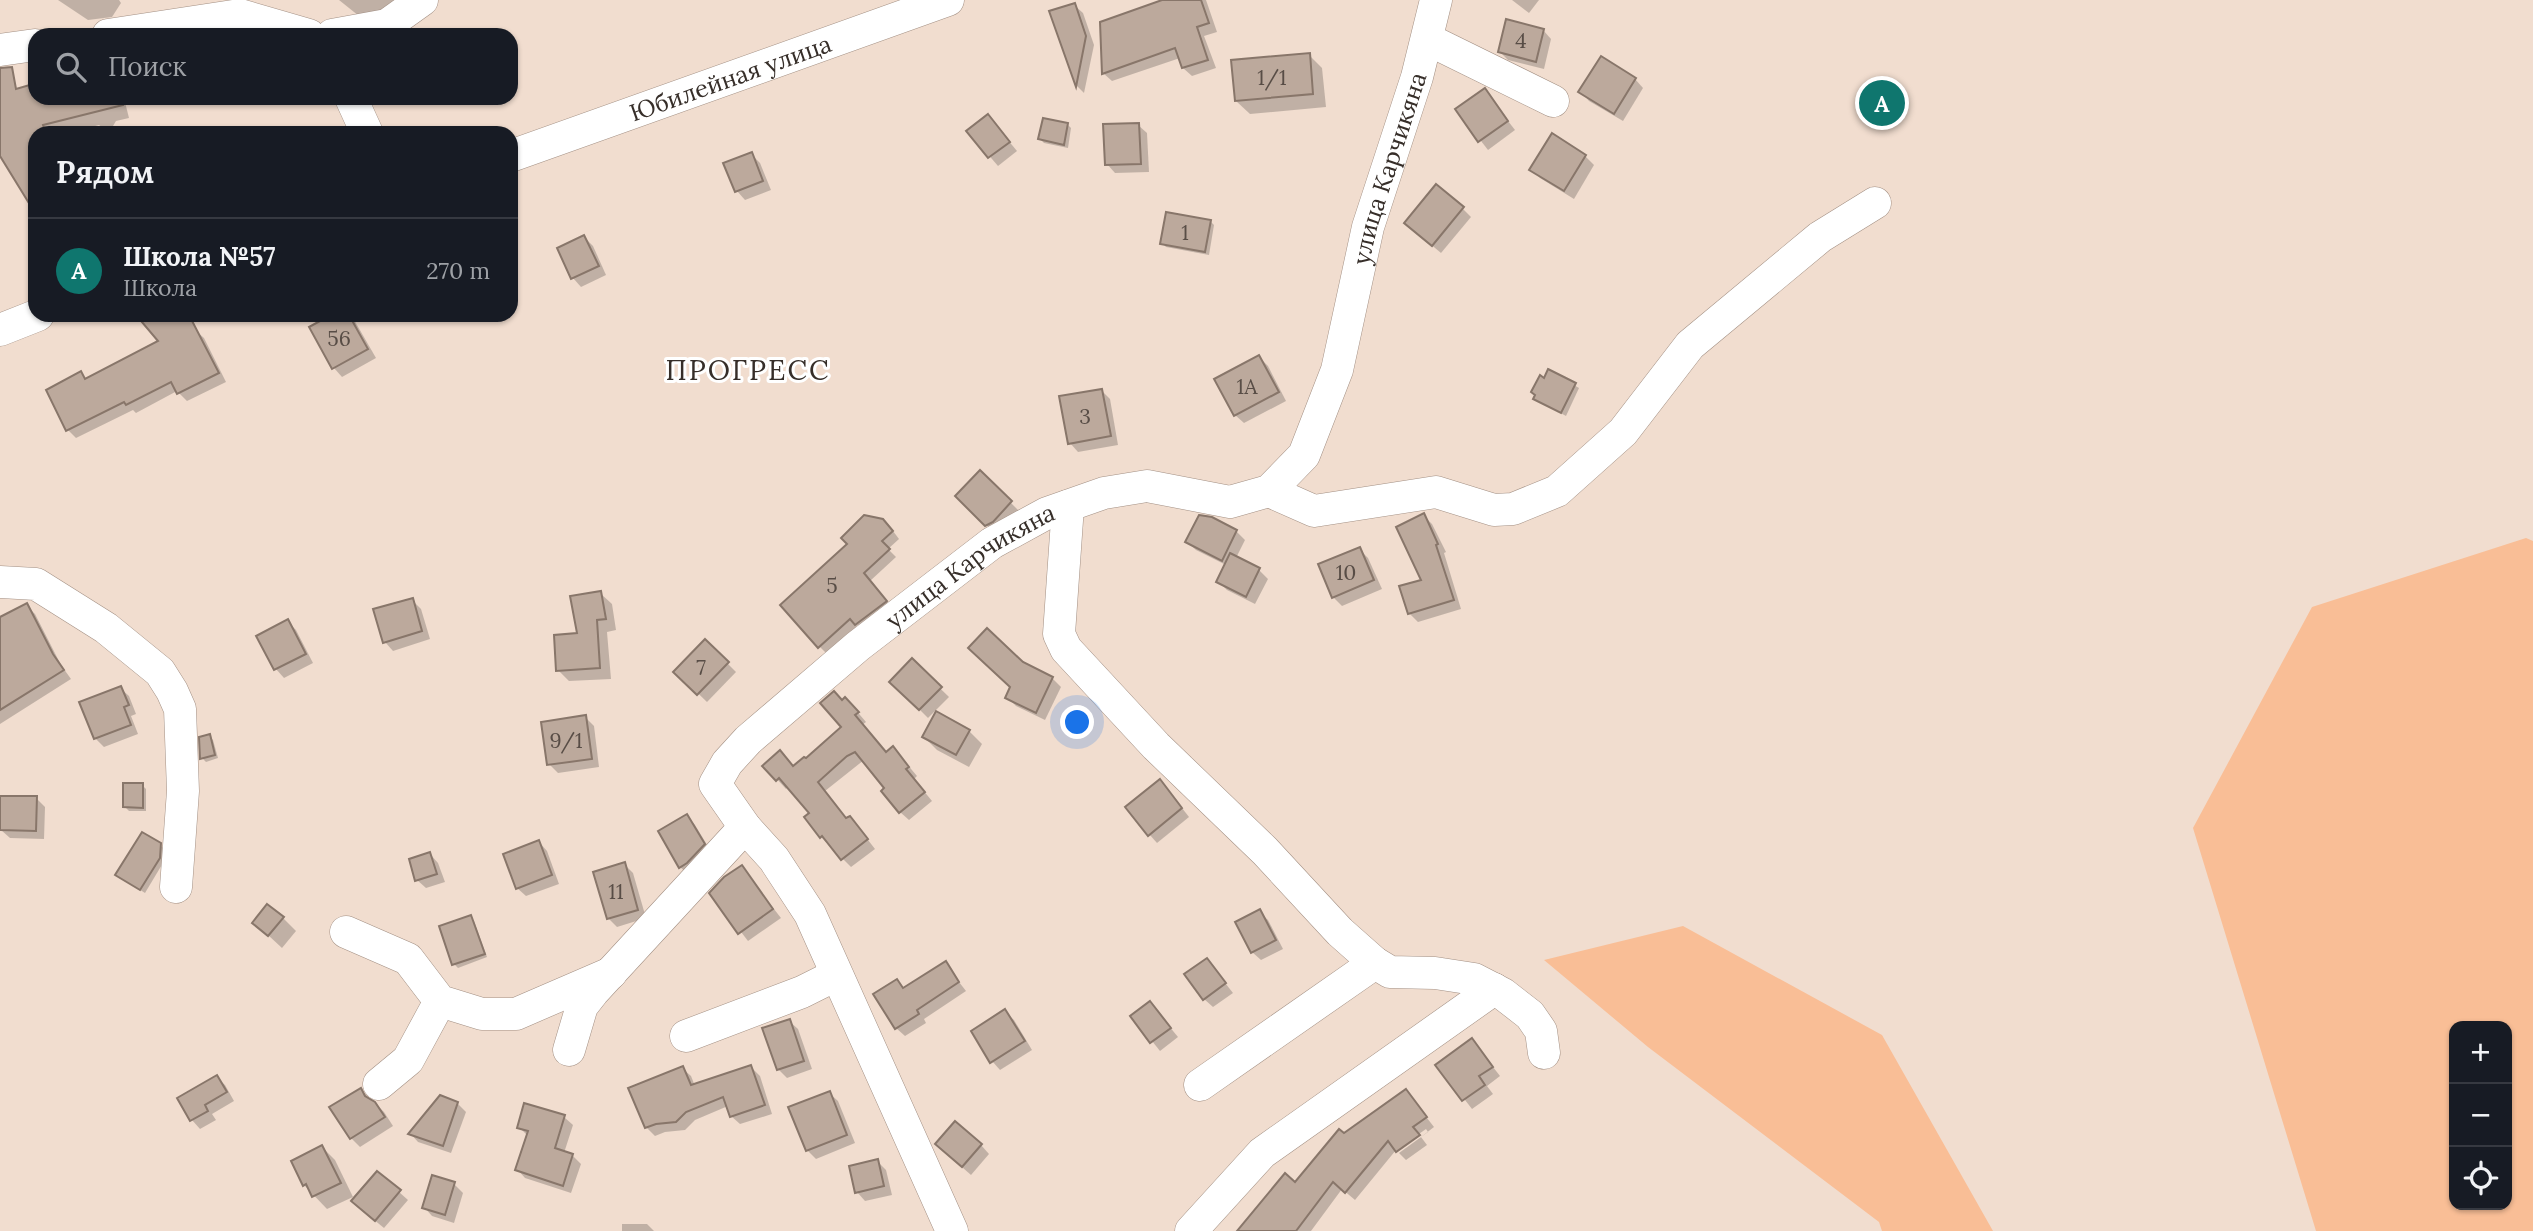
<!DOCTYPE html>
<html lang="ru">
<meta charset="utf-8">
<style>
body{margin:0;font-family:Lora,serif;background:#242831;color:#f1f3f6}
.controls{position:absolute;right:21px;bottom:21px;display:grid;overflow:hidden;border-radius:14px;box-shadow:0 2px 5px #0004}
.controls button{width:63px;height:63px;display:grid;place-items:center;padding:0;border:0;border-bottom:2px solid #363941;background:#171b24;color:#f1f3f6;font:35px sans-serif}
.you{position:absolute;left:1078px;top:723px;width:24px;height:24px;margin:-18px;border:5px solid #fff;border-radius:50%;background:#1a73e8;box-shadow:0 0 0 10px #1a73e833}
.badge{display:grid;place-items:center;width:46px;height:46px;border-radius:50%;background:#0f766e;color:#fff;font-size:23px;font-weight:700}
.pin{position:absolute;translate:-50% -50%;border:4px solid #fff;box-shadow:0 2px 7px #0006}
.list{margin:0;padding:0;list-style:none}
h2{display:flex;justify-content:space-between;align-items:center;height:91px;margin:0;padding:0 28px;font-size:30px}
h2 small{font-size:23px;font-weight:400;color:#9ea1a6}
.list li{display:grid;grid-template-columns:46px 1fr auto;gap:21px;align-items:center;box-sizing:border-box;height:105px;padding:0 28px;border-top:2px solid #363941}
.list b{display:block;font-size:26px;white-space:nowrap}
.list p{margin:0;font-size:23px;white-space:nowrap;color:#9ea1a6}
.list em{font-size:23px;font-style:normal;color:#9ea1a6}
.icon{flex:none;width:38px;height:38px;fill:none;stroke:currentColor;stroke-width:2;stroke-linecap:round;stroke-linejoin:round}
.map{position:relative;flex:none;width:2533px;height:1231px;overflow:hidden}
.search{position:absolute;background:#171b24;box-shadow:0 2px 5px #0004;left:28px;top:28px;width:490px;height:77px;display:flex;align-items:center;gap:18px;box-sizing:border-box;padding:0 24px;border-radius:21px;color:#9ea1a6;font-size:26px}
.panel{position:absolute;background:#171b24;box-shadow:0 2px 5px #0004;left:28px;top:126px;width:490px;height:196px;border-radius:21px}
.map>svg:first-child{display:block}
</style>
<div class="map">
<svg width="2533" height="1231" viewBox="0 0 2533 1231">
<rect width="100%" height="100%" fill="#f1ddcf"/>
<g fill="#f9be96" fill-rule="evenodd">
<path d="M2526 538 2533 541V1231H2316L2193 828 2312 607ZM2454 1026H2507V1205H2454Z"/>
<path d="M1683 926 1882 1035 1993 1231H1882L1879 1222 1648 1047 1544 960Z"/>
</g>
<g fill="#0003">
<path d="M58 0H119L121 3 112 17 88 20Z"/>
<path d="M339 0H399L364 20Z"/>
<path d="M1165 0H1206L1217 32 1204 36 1216 68 1192 76 1183 68 1180 58 1112 81 1103 73Z"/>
<path d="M1512 0H1539L1529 13Z"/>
<path d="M1074 5 1083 13 1094 45 1084 93 1077 86 1051 12Z"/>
<path d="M1543 30 1551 39 1544 69 1508 60 1500 52Z"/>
<path d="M1309 55 1322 68 1326 107 1250 114 1236 101Z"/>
<path d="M1635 79 1643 88 1623 121 1589 101 1581 92Z"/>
<path d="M35 86V98H124L129 118 116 121 113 126 103 128 99 125 69 133H35V205L0 144V95Z"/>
<path d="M1484 90 1515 130 1488 150 1457 110Z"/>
<path d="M988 116 1017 151 998 166 968 131Z"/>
<path d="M1068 125 1071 128 1068 148 1044 143 1040 139Z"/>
<path d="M1138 125 1147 133 1149 172 1115 173 1107 164Z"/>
<path d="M1552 136 1585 156 1594 165 1574 199 1540 178 1532 169Z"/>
<path d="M751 154 760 163 771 190 745 200 737 191 726 164Z"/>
<path d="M1463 209 1471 217 1441 253 1415 231Z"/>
<path d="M1210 221 1214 225 1209 255 1166 247 1162 243Z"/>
<path d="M584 237 593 246 606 275 581 287 573 278Z"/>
<path d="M138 315H171L195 330 204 338 226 382 187 401 177 391 136 413 133 410 76 438 68 430 81 374 87 380 161 341Z"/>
<path d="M334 315H350L353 318 376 358 342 377 334 368 311 328Z"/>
<path d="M1259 357 1268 366 1286 401 1244 423 1235 415Z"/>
<path d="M1549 371 1579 388 1566 416 1535 399Z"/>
<path d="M1102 391 1110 399 1118 445 1078 452 1070 443Z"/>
<path d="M980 472 1019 511 995 533 957 496Z"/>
<path d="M1423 515 1432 524 1446 552 1444 553 1461 609 1418 622 1409 613 1424 581Z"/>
<path d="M887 523 899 539 888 549 896 557 870 581 893 609 864 631 858 625 827 654 819 646 849 544Z"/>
<path d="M1236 531 1245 540 1236 558 1259 570 1268 579 1255 604 1227 590 1218 581 1226 565 1196 550 1187 542Z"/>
<path d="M1359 549 1368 558 1382 589 1342 606 1333 597Z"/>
<path d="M600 593 612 604 616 630 607 632 611 679 569 681 558 670Z"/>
<path d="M412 600 421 609 430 639 393 651 385 642Z"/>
<path d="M26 605 35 614 61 665 71 679 0 724V619Z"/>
<path d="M288 622 296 630 313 663 284 678 276 669 259 637Z"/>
<path d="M705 641 736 672 707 702 676 672Z"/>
<path d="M912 661 949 697 928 718 892 682Z"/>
<path d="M1022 663 1052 678 1061 687 1045 720 1016 706 1007 697Z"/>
<path d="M120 688 129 696 136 714 131 716 138 734 104 747 95 738Z"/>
<path d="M842 702 854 708 866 722 862 725 887 754 901 757 917 776 914 779 932 801 909 820 900 812 887 788 864 760 825 791 847 820 858 827 875 849 851 867 821 837 812 813 788 786 786 789 765 766 794 768 806 761 843 728Z"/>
<path d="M585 717 594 726 599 767 558 773 549 764Z"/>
<path d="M969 731 982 744 969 767 937 750 924 737Z"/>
<path d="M209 736 213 740 218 758 206 762 202 758Z"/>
<path d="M142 785 146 789V811H129L125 807Z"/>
<path d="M1168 790 1189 817 1157 843 1149 834Z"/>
<path d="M36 798 45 807 44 839 10 838 1 830Z"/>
<path d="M687 816 695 825 712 853 689 875 680 867Z"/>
<path d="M539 842 547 851 559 884 526 896 517 888Z"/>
<path d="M160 845 164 849 163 863 145 893 117 875Z"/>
<path d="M430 854 438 863 445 882 426 888 417 880Z"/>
<path d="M624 864 633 873 646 918 617 927 608 918Z"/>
<path d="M742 868 781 918 748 941 711 893Z"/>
<path d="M1259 912 1268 920 1283 949 1261 960 1252 952Z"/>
<path d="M470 917 474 921 487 957 458 968 454 964Z"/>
<path d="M283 918 296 931 282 948 254 922Z"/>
<path d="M1207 960 1233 993 1213 1007 1204 999Z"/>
<path d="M945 964 966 991 924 1019 926 1023 905 1036 896 1028 897 981 905 989Z"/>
<path d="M1150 1003 1178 1037 1160 1051 1132 1016Z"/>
<path d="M1005 1012 1014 1020 1032 1050 1000 1070 992 1061Z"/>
<path d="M789 1021 798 1029 812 1069 787 1078 778 1069Z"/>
<path d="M1472 1040 1500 1076 1487 1086 1493 1094 1472 1109 1438 1065Z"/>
<path d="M751 1067 760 1076 772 1114 740 1124 731 1116 728 1106 695 1120 685 1130 665 1132 655 1136 646 1127 682 1068 691 1076 695 1086Z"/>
<path d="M216 1077 225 1085 234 1101 212 1114 216 1120 200 1129 192 1120 179 1099Z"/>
<path d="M361 1090 384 1112 393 1126 360 1147 351 1138Z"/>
<path d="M1406 1091 1434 1127 1421 1137 1427 1145 1406 1160 1399 1153 1428 1132 1426 1129 1396 1150 1355 1200 1342 1189 1311 1231H1239L1295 1185 1344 1135Z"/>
<path d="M829 1093 838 1101 855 1143 816 1159 807 1150Z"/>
<path d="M457 1103 466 1112 451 1153 418 1142 410 1133Z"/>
<path d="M564 1117 573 1125 564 1153 572 1155 581 1164 571 1193 525 1178 517 1169 528 1136 519 1127Z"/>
<path d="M981 1145 989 1154 971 1175 946 1153Z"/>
<path d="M322 1147 335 1160 353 1197 327 1209 304 1185Z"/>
<path d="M877 1161 886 1170 892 1195 865 1201 857 1192Z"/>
<path d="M454 1184 463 1193 454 1223 432 1216 424 1207Z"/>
<path d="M399 1192 408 1200 384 1228 362 1210Z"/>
<path d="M622 1224H647L654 1231H622Z"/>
</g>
<g fill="#bca99c" stroke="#88766a" stroke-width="2">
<path d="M1162 0H1201L1209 23 1197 27 1208 60 1182 68 1175 48 1102 74 1100 22Z"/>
<path d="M1075 3 1086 36 1076 87 1049 11Z"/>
<path d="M1506 19 1544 29 1536 62 1498 52Z"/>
<path d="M1310 53 1313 94 1235 101 1231 60Z"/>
<path d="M1601 56 1636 78 1614 114 1578 92Z"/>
<path d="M12 67 16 89 33 84 35 98H122L123 105 43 125 45 132 35 133V213L0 156V68Z"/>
<path d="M1485 88 1508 121 1478 142 1455 109Z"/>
<path d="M988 114 1010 142 988 158 966 131Z"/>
<path d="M1043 118 1068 123 1064 145 1038 139Z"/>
<path d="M1139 123 1141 164 1105 165 1103 124Z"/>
<path d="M1552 133 1586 155 1564 191 1529 170Z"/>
<path d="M752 152 763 181 735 192 723 163Z"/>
<path d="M1436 184 1464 207 1432 246 1404 223Z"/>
<path d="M1166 212 1211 220 1205 252 1160 244Z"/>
<path d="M584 235 599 266 571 279 557 248Z"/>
<path d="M136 315H189L219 373 177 394 171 382 126 405 124 402 66 431 46 390 81 371 85 379 158 341Z"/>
<path d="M331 315H349L368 349 332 369 309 327Z"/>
<path d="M1259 355 1279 392 1234 416 1214 379Z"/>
<path d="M1548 369 1576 383 1561 413 1533 399 1535 395 1531 392 1540 375 1544 378Z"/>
<path d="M1102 389 1111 436 1068 444 1059 396Z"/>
<path d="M980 470 1012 501 993 522 985 526 955 496Z"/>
<path d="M1424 513 1438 544 1436 545 1454 600 1408 614 1399 586 1421 580 1396 527Z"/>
<path d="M864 515 883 519 893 531 882 541 890 549 864 573 887 601 855 625 850 619 818 648 780 605 847 544 841 538Z"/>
<path d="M1199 515 1212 517 1237 530 1222 561 1185 542Z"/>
<path d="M1360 547 1374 580 1332 598 1318 564Z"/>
<path d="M1230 553 1260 568 1246 597 1216 582Z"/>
<path d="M601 591 606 619 597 620 600 668 556 671 554 635 577 633 570 596Z"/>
<path d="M413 598 422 631 383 643 373 609Z"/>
<path d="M27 603 53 654 64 670 0 710V617Z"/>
<path d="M288 619 306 654 274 670 256 636Z"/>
<path d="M987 628 1023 662 1053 677 1036 713 1005 698 1010 687 968 648Z"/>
<path d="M705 639 729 662 697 695 673 672Z"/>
<path d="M912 658 942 687 919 710 889 682Z"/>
<path d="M121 686 129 705 124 707 131 725 94 739 79 702Z"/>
<path d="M834 691 842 700 845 697 859 712 855 715 886 752 893 746 909 767 906 769 925 792 899 813 881 791 884 788 855 752 847 756 818 782 846 818 850 816 868 839 841 860 822 836 820 838 804 817 809 813 779 778 776 781 762 766 780 750 793 766 804 757 806 758 841 727 820 703Z"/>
<path d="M936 711 970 730 956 755 922 737Z"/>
<path d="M586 715 592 759 547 765 541 722Z"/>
<path d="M210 734 215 755 200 759 199 737Z"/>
<path d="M1160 779 1182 808 1148 836 1125 807Z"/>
<path d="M123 783H143V808L123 807Z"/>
<path d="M0 796H37L36 831 0 830Z"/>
<path d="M687 814 705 844 687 863 679 868 658 831Z"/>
<path d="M142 832 161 843 160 858 140 890 115 875Z"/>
<path d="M539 840 552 875 516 889 503 854Z"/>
<path d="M430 852 437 874 415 881 409 859Z"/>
<path d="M625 862 638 910 607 919 593 872Z"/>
<path d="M742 865 773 909 738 934 709 893 724 877Z"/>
<path d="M267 904 284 917 268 936 252 923Z"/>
<path d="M1260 909 1276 940 1251 953 1235 922Z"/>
<path d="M471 915 485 954 452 965 439 926Z"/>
<path d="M1207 958 1226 983 1203 1000 1184 974Z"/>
<path d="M946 961 959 982 917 1010 919 1014 895 1029 873 994 897 979 903 988Z"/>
<path d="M1150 1001 1171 1028 1150 1043 1130 1016Z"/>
<path d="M1005 1009 1025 1041 990 1063 971 1031Z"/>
<path d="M790 1019 804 1061 777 1070 762 1028Z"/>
<path d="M1472 1038 1493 1067 1479 1076 1485 1085 1462 1101 1435 1065Z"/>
<path d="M751 1065 765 1105 730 1117 723 1097 686 1112 676 1122 656 1124 645 1128 628 1088 683 1066 691 1085Z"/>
<path d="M217 1075 227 1092 205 1105 208 1111 190 1121 177 1098Z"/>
<path d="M361 1088 365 1096 375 1102 385 1117 350 1139 329 1107Z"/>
<path d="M1406 1089 1427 1117 1413 1127 1420 1135 1396 1152 1388 1141 1345 1193 1333 1182 1296 1231H1237L1285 1173 1295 1182 1339 1129 1344 1133Z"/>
<path d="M830 1091 847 1135 806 1151 788 1107Z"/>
<path d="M440 1095 458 1102 443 1146 408 1134Z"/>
<path d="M524 1103 565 1115 555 1148 573 1154 563 1186 515 1170 528 1131 517 1128Z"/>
<path d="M955 1121 982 1144 962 1167 935 1144Z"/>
<path d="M322 1145 341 1183 312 1197 306 1184 303 1186 291 1161Z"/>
<path d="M878 1159 884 1186 855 1193 849 1166Z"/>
<path d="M377 1171 401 1190 375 1221 351 1201Z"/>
<path d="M432 1175 455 1182 445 1215 422 1208Z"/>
</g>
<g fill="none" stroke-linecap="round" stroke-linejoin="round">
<g stroke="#a39084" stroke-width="33">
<g id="minor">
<path d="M108 35 240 15 309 35"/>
<path d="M332 35 387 25 422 0"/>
<path d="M1427 39 1553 101"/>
<path d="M0 50 35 45"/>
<path d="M351 98 367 133"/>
<path id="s1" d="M511 156 948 0"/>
<path d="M0 330 38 315"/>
<path d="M1269 491 1314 511 1436 492 1494 510 1513 509 1557 491 1623 432 1690 345 1820 237 1875 203"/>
<path d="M1068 506 1059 634 1066 649 1156 746 1265 851 1340 932 1375 963 1390 972 1435 973 1474 979 1503 994 1530 1015 1541 1031 1544 1053"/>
<path d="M0 582 36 584 106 628 160 672 172 691 180 709 183 791 176 887"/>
<path d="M346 932 408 959 440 1001 482 1014H516L611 973"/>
<path d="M686 1036 802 992 836 975"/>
<path d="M569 1050 582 1006 593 992 745 827"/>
<path d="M379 1084 408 1060 440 1001"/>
<path d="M1200 1085 1375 963"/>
<path id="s2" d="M952 1231 810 914 774 859 745 827 715 784 727 763 748 740 858 646 992 543 1047 513 1104 493 1147 486 1230 502 1269 491 1304 455 1337 370 1368 227 1417 77 1436 0"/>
<path d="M1191 1231 1262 1153 1494 989"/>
</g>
</g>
<use href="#minor" stroke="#fff" stroke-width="32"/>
</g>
<g text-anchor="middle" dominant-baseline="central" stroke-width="6" stroke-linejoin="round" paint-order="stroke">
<g font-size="21" fill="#584d46">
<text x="1521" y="40">4</text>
<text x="1272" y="77">1/1</text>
<text x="1185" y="232">1</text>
<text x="339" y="338">56</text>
<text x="1247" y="386">1А</text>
<text x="1085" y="416">3</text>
<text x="1346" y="572">10</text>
<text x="832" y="585">5</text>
<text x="701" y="667">7</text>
<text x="566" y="740">9/1</text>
<text x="616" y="891">11</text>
</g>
<g font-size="24" fill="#362e29" stroke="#fff">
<text stroke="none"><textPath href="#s1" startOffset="233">Юбилейная улица</textPath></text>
<text stroke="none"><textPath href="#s2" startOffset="1519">улица Карчикяна</textPath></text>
<text stroke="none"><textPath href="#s2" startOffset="847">улица Карчикяна</textPath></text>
</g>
<g font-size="28" letter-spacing="2" fill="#362e29" stroke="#fff">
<text x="748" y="370">ПРОГРЕСС</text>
</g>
</g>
</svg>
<div class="controls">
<button>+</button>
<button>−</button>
<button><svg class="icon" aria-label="locate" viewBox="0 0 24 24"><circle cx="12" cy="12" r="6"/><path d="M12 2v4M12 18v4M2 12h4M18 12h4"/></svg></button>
</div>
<div class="you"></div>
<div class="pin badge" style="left:1882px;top:103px">A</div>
<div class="search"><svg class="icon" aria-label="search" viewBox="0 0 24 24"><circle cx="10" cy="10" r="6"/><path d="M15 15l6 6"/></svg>Поиск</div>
<section class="panel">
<h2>Рядом<small></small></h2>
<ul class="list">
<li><span class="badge">A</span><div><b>Школа №57</b><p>Школа</p></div><em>270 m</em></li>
</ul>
</section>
</div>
